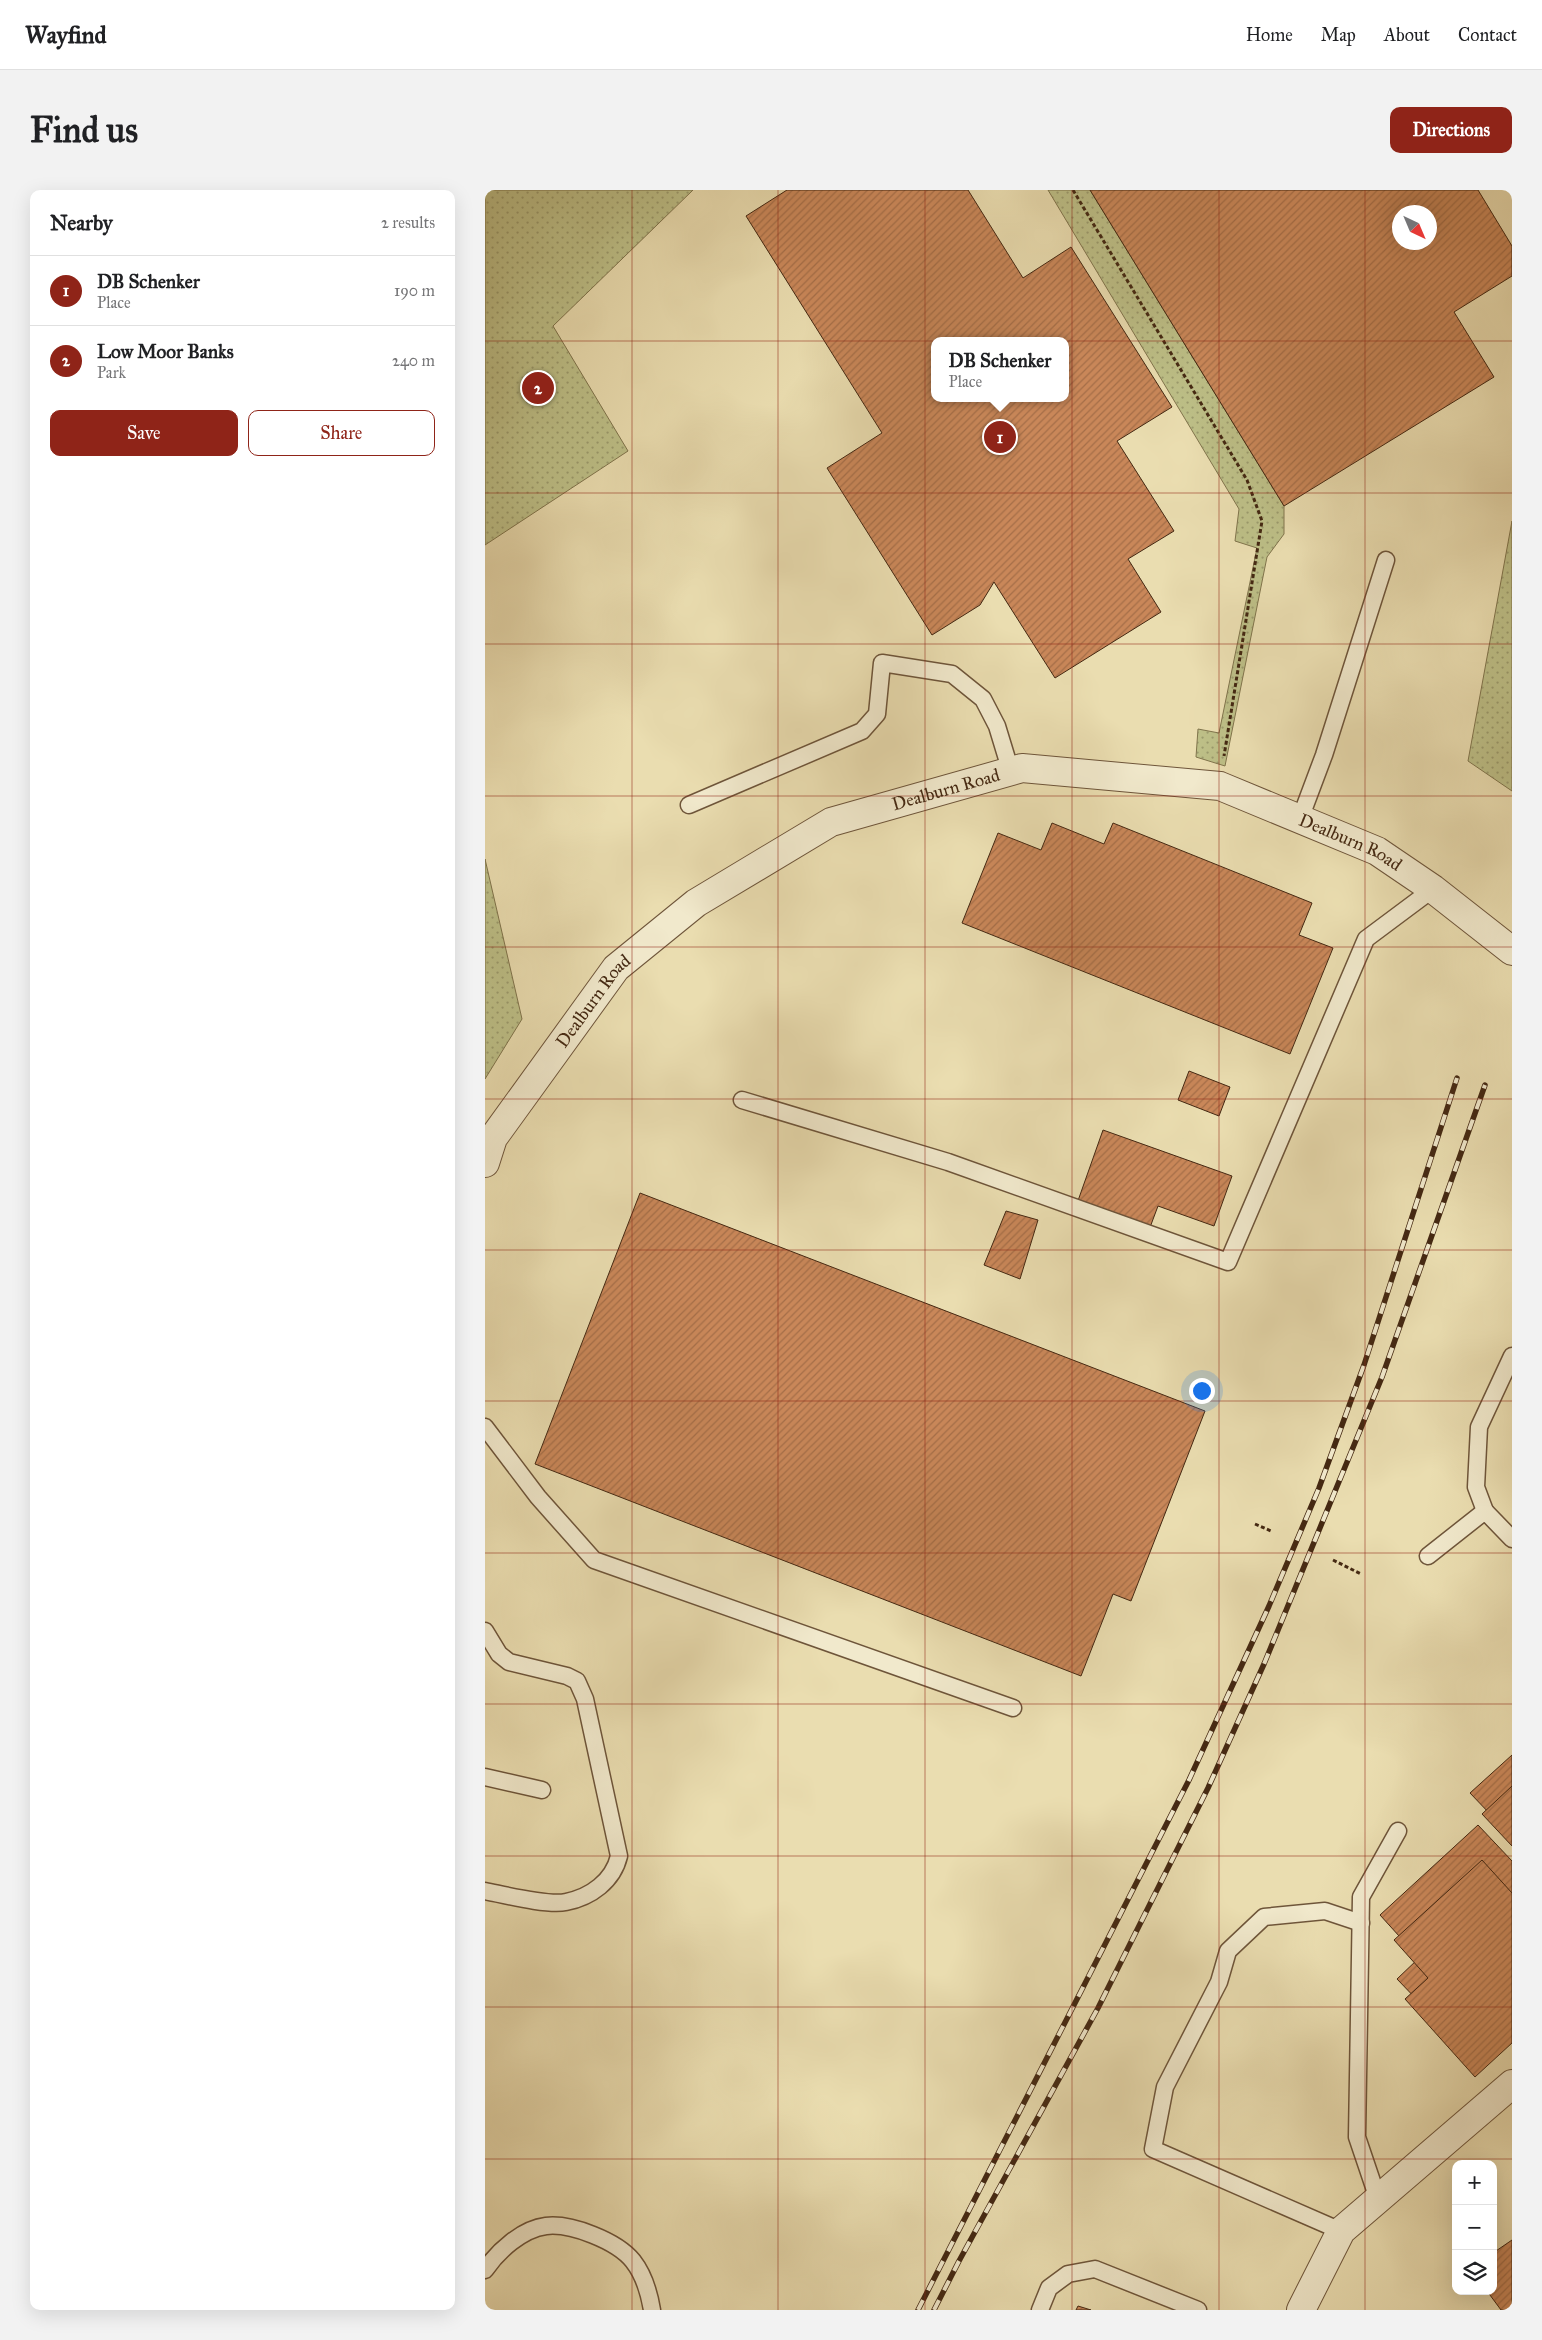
<!DOCTYPE html>
<meta charset="utf-8">
<style>
body{margin:0;font-family:"IM FELL Great Primer",serif;background:#f2f2f2;color:#202124}
.controls{position:absolute;right:15px;bottom:15px;display:grid;overflow:hidden;border-radius:10px;box-shadow:0 5px 20px #0002}
.controls button{width:45px;height:45px;display:grid;place-items:center;padding:0;border:0;border-bottom:1px solid #e0e0e0;background:#fff;color:#202124;font:25px sans-serif}
.compass{position:absolute;left:907px;top:15px;width:45px;height:45px;border-radius:50%;background:#fff;box-shadow:0 5px 20px #0002;rotate:136deg}
.you{position:absolute;left:716px;top:1200px;width:18px;height:18px;margin:-12px;border:4px solid #fff;border-radius:50%;background:#1a73e8;box-shadow:0 0 0 8px #1a73e833}
.badge{display:grid;place-items:center;width:32px;height:32px;border-radius:50%;background:#8f2418;color:#fff;font-size:16px;font-weight:700}
.pin{position:absolute;translate:-50% -50%;border:2px solid #fff;box-shadow:0 1px 5px #0006}
.popup{position:absolute;left:446px;top:147px;width:138px;height:65px;box-sizing:border-box;display:grid;place-content:center;border-radius:10px;background:#fff;filter:drop-shadow(0 1px 4px #0005);font-size:16px;white-space:nowrap;color:#757577}
.popup b{font-size:19px;color:#202124}
.popup::after{content:'';position:absolute;left:50%;top:100%;margin-left:-10px;border:10px solid transparent;border-top-color:#fff}
.list{margin:0;padding:0;list-style:none}
h2{display:flex;justify-content:space-between;align-items:center;height:65px;margin:0;padding:0 20px;font-size:21px}
h2 small{font-size:16px;font-weight:400;color:#757577}
.list li{display:grid;grid-template-columns:32px 1fr auto;gap:15px;align-items:center;box-sizing:border-box;height:70px;padding:0 20px;border-top:1px solid #e0e0e0}
.list b{display:block;font-size:19px;white-space:nowrap}
.list p{margin:0;font-size:16px;white-space:nowrap;color:#757577}
.list em{font-size:16px;font-style:normal;color:#757577}
.actions{display:flex;gap:10px;padding:15px 20px}
.actions a{flex:1;padding:11px 0;border:1px solid #8f2418;border-radius:10px;text-align:center;font-size:18px;color:#8f2418}
.actions .main{background:#8f2418;color:#fff}
.icon{flex:none;width:28px;height:28px;fill:none;stroke:currentColor;stroke-width:2;stroke-linecap:round;stroke-linejoin:round}
.map{position:relative;flex:none;width:1027px;height:2120px;overflow:hidden;border-radius:10px}
header{display:flex;align-items:center;gap:30px;box-sizing:border-box;height:70px;padding:0 25px;background:#fff;border-bottom:1px solid #e0e0e0}
header strong{font-size:24px}
nav{display:flex;gap:28px;margin-inline-start:auto;font-size:18px}
.intro{display:flex;align-items:center;justify-content:space-between;box-sizing:border-box;height:120px;padding:0 30px}
h1{margin:0;font-size:35px}
.button{padding:12px 22px;border-radius:10px;background:#8f2418;color:#fff;font-size:18px;font-weight:700}
main{display:flex;gap:30px;padding:0 30px}
aside{flex:1;background:#fff;border-radius:10px;box-shadow:0 5px 20px #0002}
.map>svg:first-child{display:block}
</style>
<header>
<strong>Wayfind</strong>
<nav><a>Home</a><a>Map</a><a>About</a><a>Contact</a></nav>
</header>
<div class="intro"><h1>Find us</h1><a class="button">Directions</a></div>
<main>
<aside>
<h2>Nearby<small>2 results</small></h2>
<ul class="list">
<li><span class="badge">1</span><div><b>DB Schenker</b><p>Place</p></div><em>190 m</em></li>
<li><span class="badge">2</span><div><b>Low Moor Banks</b><p>Park</p></div><em>240 m</em></li>
</ul>
<div class="actions"><a class="main">Save</a><a>Share</a></div>
</aside>
<div class="map">
<svg width="1027" height="2120" viewBox="0 0 1027 2120">
<defs>
<pattern id="grass-dots" width="8" height="8" patternUnits="userSpaceOnUse" patternTransform="scale(1.25)"><rect width="8" height="8" fill="#bdbf87"/><path d="M2 2h.1M6 6h.1" fill="none" stroke="#9b9b6d" stroke-width="1.8" stroke-linecap="round"/></pattern>
<pattern id="building-hatch" width="6" height="6" patternUnits="userSpaceOnUse" patternTransform="scale(1.25)"><rect width="6" height="6" fill="#c98759"/><path d="M-1 1l2-2M0 6l6-6M5 7l2-2" fill="none" stroke="#a56e48"/></pattern>
</defs>
<rect width="100%" height="100%" fill="#eaddb0"/>
<filter id="stains"><feTurbulence type="fractalNoise" baseFrequency=".004" numOctaves="4"/><feColorMatrix values="0 0 0 0 .2 0 0 0 0 .09 0 0 0 0 .02 0 0 0 .5 -.17"/></filter>
<radialGradient id="worn" r=".72"><stop offset=".6" stop-color="#630" stop-opacity="0"/><stop offset="1" stop-color="#630" stop-opacity=".3"/></radialGradient>
<g fill="url(#grass-dots)" stroke="#80744c">
<path d="M0 0H208L68 136 143 261 0 355Z"/>
<path d="M563 0H605L799 316V344L782 367 740 576 711 567 713 539 734 543 772 358 750 351 754 319Z"/>
<path d="M1027 331V601L983 571Z"/>
<path d="M0 669 37 829 0 889Z"/>
</g>
<g fill="url(#building-hatch)" stroke="#442812" fill-rule="evenodd">
<path d="M302 0H483L538 88 586 57 687 217 632 251 689 341 643 369 676 422 570 488 509 392 495 415 447 445 342 278 397 243 261 26ZM450 151H580V208H450Z"/>
<path d="M605 0H993L1027 56V86L969 122 1009 187 799 316ZM914 22H944V52H914Z"/>
<path d="M567 633 619 654 628 633 827 713 814 745 848 758 805 864 477 733 513 643 556 660Z"/>
<path d="M704 881 745 897 734 926 693 910Z"/>
<path d="M618 940 747 986 729 1036 673 1016 661 1048 589 1022Z"/>
<path d="M155 1003 720 1221 646 1411 628 1404 596 1486 50 1274Z"/>
<path d="M521 1021 553 1030 535 1089 499 1075Z"/>
<path d="M1027 1565V1647L985 1603Z"/>
<path d="M1027 1596V1656L997 1624Z"/>
<path d="M993 1635 1027 1671V1824L985 1865 912 1789 934 1768 895 1725Z"/>
<path d="M997 1670 1027 1703V1853L990 1887 920 1809 943 1788 909 1750Z"/>
<path d="M1027 2050V2120H1016L1002 2101H1008V2063Z"/>
<path d="M593 2116 606 2120H591Z"/>
</g>
<g fill="none" stroke-linecap="round" stroke-linejoin="round">
<g stroke="#6e553a" stroke-width="19">
<g id="service">
<path d="M204 615 377 541 392 524 397 473 467 484 498 509 512 536 526 582"/>
<path d="M815 629 839 565 901 370"/>
<path d="M257 910 463 972 743 1072 881 749 948 699"/>
<path d="M0 1237 53 1307 109 1370 528 1518"/>
<path d="M1000 1321 991 1297 994 1237 1027 1166"/>
<path d="M943 1366 1000 1321 1027 1349"/>
<path d="M0 1441 14 1464 24 1472 82 1486 92 1491 100 1509 134 1666C128 1691 106 1707 81 1712 63 1716 20 1705 0 1701"/>
<path d="M0 1587 57 1600"/>
<path d="M893 2009 872 1947 876 1707 913 1641"/>
<path d="M856 2041 668 1959 680 1897 734 1792 743 1761 779 1727 840 1721 876 1733"/>
<path d="M0 2080C13 2061 37 2039 61 2036 86 2033 132 2051 148 2071 159 2085 164 2102 167 2120"/>
<path d="M555 2120 564 2098 583 2084 610 2079 713 2120"/>
</g>
</g>
<g stroke="#6e553a" stroke-width="30">
<g id="minor">
<path id="s1" d="M0 973 8 948 131 778 211 713 346 632 537 578 735 596 892 661 948 699 1027 761"/>
</g>
</g>
<g stroke="#6e553a" stroke-width="30">
<path id="tertiary" d="M816 2120 856 2041 1027 1894"/>
</g>
<g stroke="#442812" stroke-width="3" stroke-dasharray="4 2.5" stroke-linecap="butt">
<path d="M588 0 762 290 777 331 739 566"/>
<path d="M770 1334 786 1341"/>
<path d="M848 1370 876 1384"/>
</g>
<use href="#service" stroke="#f1e9cc" stroke-width="16"/>
<use href="#minor" stroke="#f1e9cc" stroke-width="28"/>
<use href="#tertiary" stroke="#f1e9cc" stroke-width="28"/>
<g stroke="#442812" stroke-width="5.5">
<g id="rail">
<path d="M433 2120 704 1590 784 1416 834 1298 879 1175 972 888"/>
<path d="M449 2120 474 2071 613 1818 723 1598 779 1474 897 1187 1000 895"/>
</g>
</g>
<use href="#rail" stroke="#f1e9cc" stroke-width="4" stroke-dasharray="11" stroke-linecap="butt"/>
</g>
<path fill="none" stroke="#8f2418" stroke-width="1" stroke-opacity="0.55" d="M147 0V2120M293 0V2120M440 0V2120M587 0V2120M734 0V2120M880 0V2120M0 151H1027M0 303H1027M0 454H1027M0 606H1027M0 757H1027M0 909H1027M0 1060H1027M0 1211H1027M0 1363H1027M0 1514H1027M0 1666H1027M0 1817H1027M0 1969H1027"/>
<g text-anchor="middle" dominant-baseline="central" stroke-width="4" stroke-linejoin="round" paint-order="stroke">
<g font-size="18" fill="#442812" stroke="#f1e9cc">
<text stroke="none"><textPath href="#s1" startOffset="616">Dealburn Road</textPath></text>
<text stroke="none"><textPath href="#s1" startOffset="1036">Dealburn Road</textPath></text>
<text stroke="none"><textPath href="#s1" startOffset="196">Dealburn Road</textPath></text>
</g>
</g>
<rect width="100%" height="100%" filter="url(#stains)"/>
<rect width="100%" height="100%" fill="url(#worn)"/>
</svg>
<div class="controls">
<button>+</button>
<button>−</button>
<button><svg class="icon" aria-label="layers" viewBox="0 0 24 24"><path d="M12 4l9 5-9 5-9-5zM3 14l9 5 9-5"/></svg></button>
</div>
<svg class="compass" viewBox="-18 -18 36 36"><path d="M0-13l5 13h-10z" fill="#e53935"/><path d="M0 13l5-13h-10z" fill="#757577"/></svg>
<div class="you"></div>
<div class="pin badge" style="left:515px;top:247px">1</div>
<div class="popup"><b>DB Schenker</b>Place</div>
<div class="pin badge" style="left:53px;top:198px">2</div>
</div>
</main>
